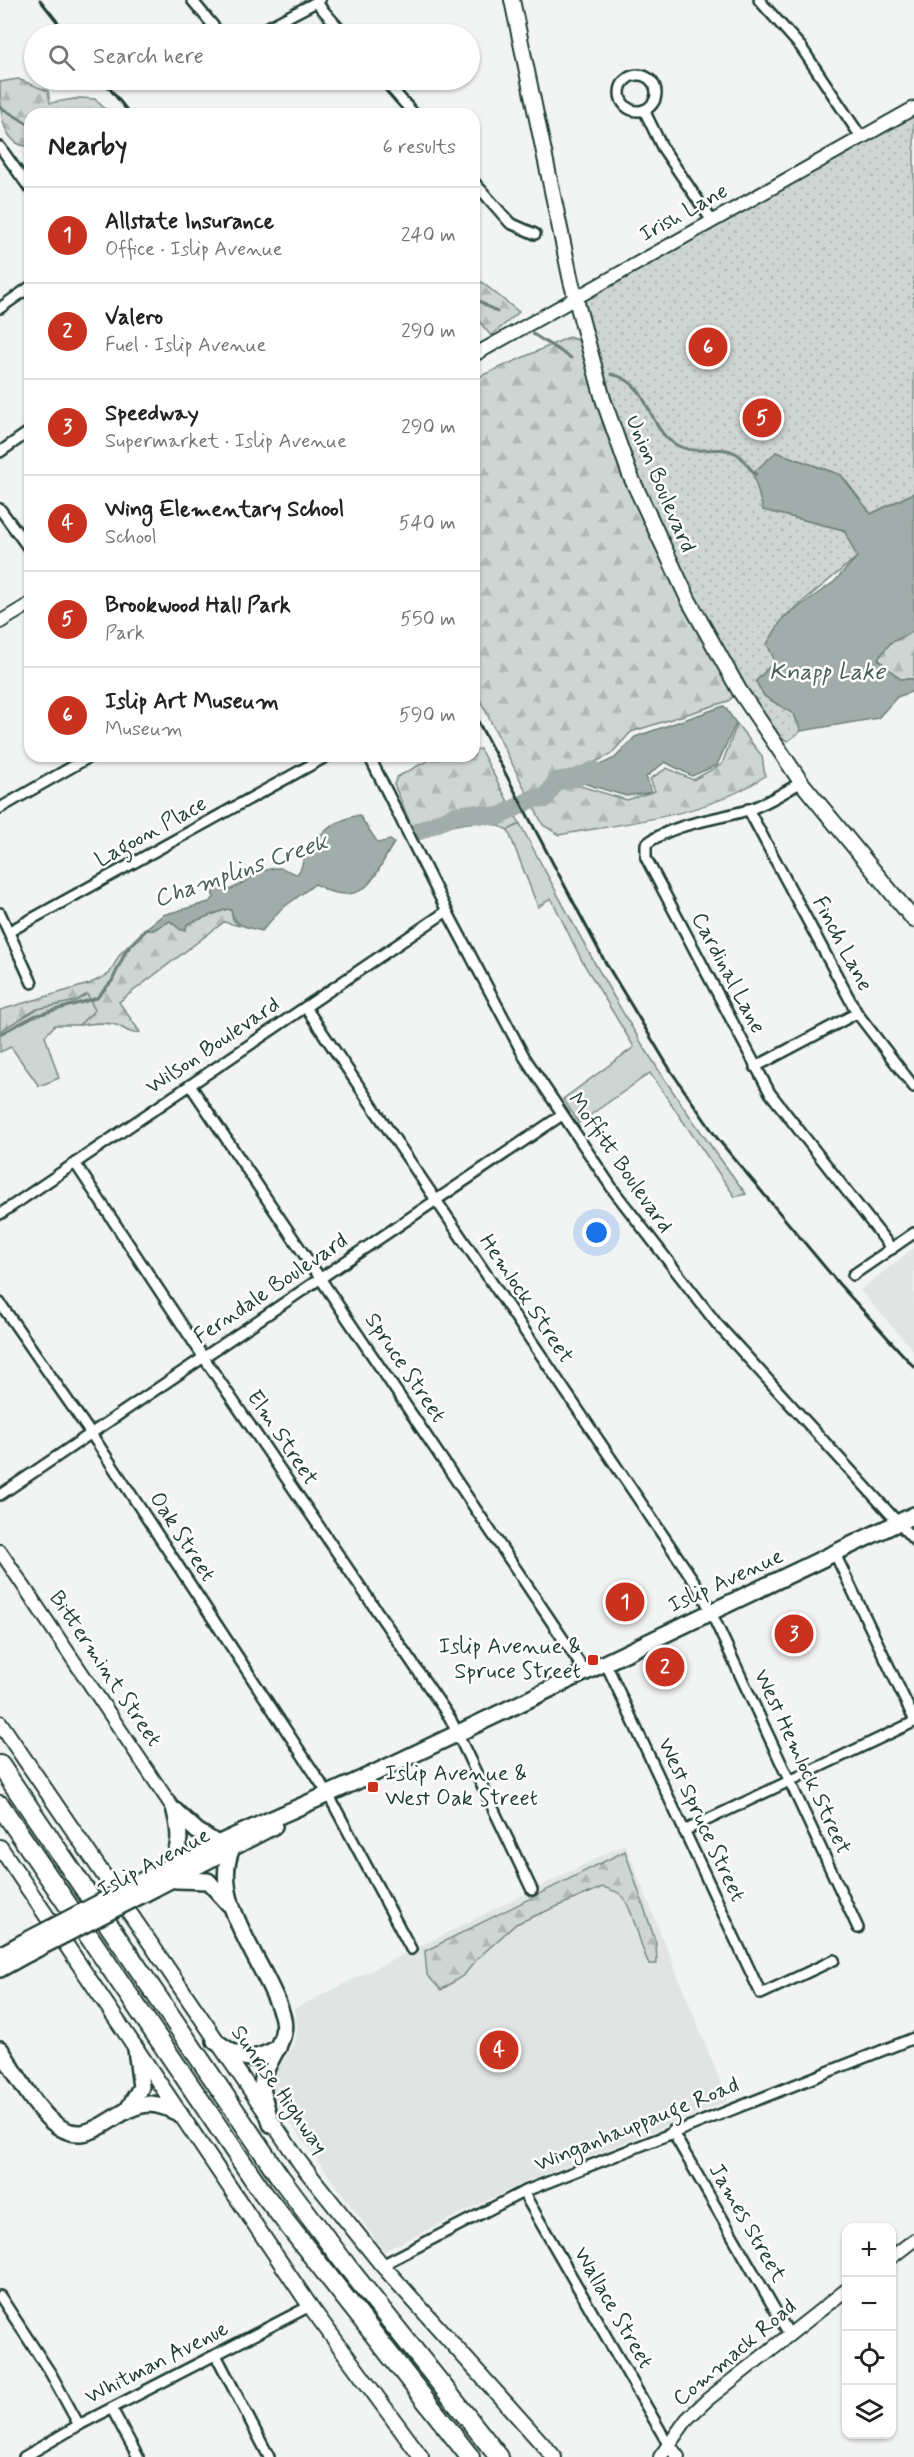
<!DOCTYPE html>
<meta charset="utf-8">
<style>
body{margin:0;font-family:Mynerve,sans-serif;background:#f2f2f2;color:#222}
.controls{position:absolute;right:18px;bottom:18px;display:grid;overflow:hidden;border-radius:12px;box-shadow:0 2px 4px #0004}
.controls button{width:54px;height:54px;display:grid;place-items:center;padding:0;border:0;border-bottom:2px solid #e0e0e0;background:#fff;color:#222;font:30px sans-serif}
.you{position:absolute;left:597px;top:1233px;width:21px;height:21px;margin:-15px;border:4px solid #fff;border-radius:50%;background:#1a73e8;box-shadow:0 0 0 9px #1a73e833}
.badge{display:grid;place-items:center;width:39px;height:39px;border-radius:50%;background:#c8321e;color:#fff;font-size:20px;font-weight:700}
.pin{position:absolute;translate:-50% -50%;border:3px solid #fff;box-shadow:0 2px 6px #0006}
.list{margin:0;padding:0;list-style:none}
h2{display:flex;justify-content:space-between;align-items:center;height:78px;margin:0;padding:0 24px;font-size:26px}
h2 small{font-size:20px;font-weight:400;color:#767676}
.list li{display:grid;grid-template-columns:39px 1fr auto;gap:18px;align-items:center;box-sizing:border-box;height:96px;padding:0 24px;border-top:2px solid #e0e0e0}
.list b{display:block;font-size:22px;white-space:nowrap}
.list p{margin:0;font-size:20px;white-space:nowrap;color:#767676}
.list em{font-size:20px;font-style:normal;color:#767676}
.icon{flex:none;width:33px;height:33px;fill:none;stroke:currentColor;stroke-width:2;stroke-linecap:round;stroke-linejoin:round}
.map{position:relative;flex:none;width:914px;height:2457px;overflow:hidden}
.search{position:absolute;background:#fff;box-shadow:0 2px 4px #0004;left:24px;top:24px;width:456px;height:66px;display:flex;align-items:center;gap:15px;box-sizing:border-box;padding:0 21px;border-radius:33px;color:#767676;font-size:22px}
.panel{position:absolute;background:#fff;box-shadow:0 2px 4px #0004;left:24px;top:108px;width:456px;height:654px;border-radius:18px}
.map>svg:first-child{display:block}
</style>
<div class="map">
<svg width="914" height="2457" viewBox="0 0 914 2457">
<defs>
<pattern id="forest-firs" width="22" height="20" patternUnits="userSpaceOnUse" patternTransform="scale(1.5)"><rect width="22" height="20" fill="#ced5d3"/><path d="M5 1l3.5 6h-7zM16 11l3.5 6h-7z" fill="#b0b8b6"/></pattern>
<pattern id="park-dots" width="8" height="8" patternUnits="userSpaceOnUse" patternTransform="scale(1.5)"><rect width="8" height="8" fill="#ced5d3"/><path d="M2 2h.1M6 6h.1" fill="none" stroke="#b0b8b6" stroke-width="1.8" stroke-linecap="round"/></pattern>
</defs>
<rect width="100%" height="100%" fill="#f2f3f3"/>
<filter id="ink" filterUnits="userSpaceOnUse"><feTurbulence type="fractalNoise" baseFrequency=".0167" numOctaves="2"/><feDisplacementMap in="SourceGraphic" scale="12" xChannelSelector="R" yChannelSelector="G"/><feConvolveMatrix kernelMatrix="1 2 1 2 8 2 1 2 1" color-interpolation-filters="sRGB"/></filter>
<g filter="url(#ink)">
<g fill="#e0e4e3">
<path d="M914 1248V1351L860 1290Z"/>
<path d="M625 1844 728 2101 521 2184 384 2251 275 2102 272 2092V2076L293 2046 297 2025 294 2009Z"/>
</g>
<g fill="#ced5d3" stroke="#768984" stroke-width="1.5">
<path d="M520 824C562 902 602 981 649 1055 679 1103 712 1148 746 1194L735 1197 650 1073 579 1123 563 1099 634 1047 582 961 551 898 538 907 508 830Z"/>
<path d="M87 994 95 1010 79 1025H55L45 1036 59 1078 39 1086 11 1047 0 1052V1031L37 1009 76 1001Z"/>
</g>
<g fill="url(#forest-firs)" stroke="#768984" stroke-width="1.5">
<path d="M18 79 48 91 50 103 80 98 95 99 110 114H30V147C0 145 0 108 0 82Z"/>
<path d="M474 276 519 312 491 336 474 315Z"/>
<path d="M569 337 612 353 782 614 754 679 728 701 631 732 610 755 570 774 573 784 627 800 655 791 650 779 667 768 693 780 722 764 737 724 762 756 765 776C706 817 628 822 559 835L543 825 474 688V379Z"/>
<path d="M914 631V679H900L878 659 890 643Z"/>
<path d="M480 749 520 824 508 830C479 814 445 827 416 837L394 784 397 777 436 756H474V750Z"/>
<path d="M227 909 231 910 233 920 240 926 224 922 119 1002 140 1032C129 1035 125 1028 116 1025 104 1021 91 1024 79 1025L95 1010 87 994 76 1001 37 1009 0 1031V1010L89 984 109 974 120 954 144 930H153L170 921 181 930 187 924Z"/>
<path d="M625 1851 656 1943 657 1964H649C640 1948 632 1903 620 1894 616 1891 608 1889 603 1887L516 1924 477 1959 464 1975 441 1990 427 1975 425 1951Z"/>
</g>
<path fill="url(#park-dots)" stroke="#768984" stroke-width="1.5" d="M914 109V493L871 514 841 475 776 452 763 510 844 530 857 557 783 618 775 661 756 681 764 696 794 714 801 731 788 741 765 731 668 557 599 385 582 294Z"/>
<g fill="#a1adaa" stroke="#6d807b" stroke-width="1.5">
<path d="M776 452 841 475 871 514 914 493V631L890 643 878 659 900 679H914V691L897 697 878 718 801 731 794 714 764 696 756 681 775 661 767 644 783 618 834 582 857 557 844 530 763 510 753 473Z"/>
<path d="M724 706 736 723 717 765 692 776 665 762 646 777 652 792 626 796 570 779 615 758 635 737Z"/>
<path d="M359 815 378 843 390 840 394 843C377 868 371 903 332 892 326 891 320 886 315 884L280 910 262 931C246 927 235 927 231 910L227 909 187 924 186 930H181L170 921 153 930H144L163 915 209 902 214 898 211 888H222L226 891C244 886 259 867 279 868 284 868 291 873 297 874 304 867 301 862 306 853 317 833 337 820 359 815Z"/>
</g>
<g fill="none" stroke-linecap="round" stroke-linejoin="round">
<g stroke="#6d807b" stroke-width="3">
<path d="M0 107 30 125"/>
<path d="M474 298 497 312"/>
<path d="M533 334 571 358"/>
<path d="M611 374C648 382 646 418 667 438 693 462 715 441 737 454 745 459 748 469 756 474"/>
<path d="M0 1034 34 1016 97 998 112 981 126 951 147 929"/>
</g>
<path stroke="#a1adaa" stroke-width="18" d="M417 832 456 815 472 813 498 817 534 798 545 799 556 781 576 778 594 770"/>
<g stroke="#1f3d34" stroke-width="14">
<g id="minor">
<path d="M192 0 220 34"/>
<path d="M759 0 801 47 861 137"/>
<path d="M316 2 344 34"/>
<path d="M255 34 320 0"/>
<circle cx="638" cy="93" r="18"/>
<path d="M384 80 414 114"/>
<path d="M644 110 662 147 712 221"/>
<path d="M0 147 30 189"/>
<path d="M474 182 510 223 535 234"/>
<path d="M0 308 30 287"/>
<path d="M0 452 30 431"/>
<path d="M0 509 30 550"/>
<path d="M369 756 447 911 525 1058 614 1191 717 1324 914 1540"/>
<path d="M801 782C784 793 767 803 748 810 715 820 674 823 646 844V858L770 1093 892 1249"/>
<path d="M0 808 91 756"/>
<path d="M748 809 857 1013 914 1087"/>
<path d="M0 913 32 983"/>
<path d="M10 931 327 756"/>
<path d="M306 1008 702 1593 858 1928"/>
<path d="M755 1067 857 1013"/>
<path d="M190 1085 586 1673"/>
<path d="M75 1163 204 1358 450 1718 532 1890"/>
<path d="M0 1214 447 911"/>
<path d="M853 1275 914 1233"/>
<path d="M0 1303 98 1444 328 1794 411 1949"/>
<path d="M0 1495 562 1115"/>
<path d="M835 1554 914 1719"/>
<path d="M606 1664 761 1994 834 1960"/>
<path d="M684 1831 914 1722"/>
<path d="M672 2131 789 2334"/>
<path d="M523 2192 668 2444"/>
<path d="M382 2265 523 2192 914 2038"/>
<path d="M0 2296 51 2374 79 2425"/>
<path d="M216 2355 269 2457"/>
<path d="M112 2409 138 2457"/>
<path d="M24 2457 79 2425 310 2306"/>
</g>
</g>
<g stroke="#1f3d34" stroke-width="16">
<g id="tertiary">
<path d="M474 355 914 108"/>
<path d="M0 622 30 604"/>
<path d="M0 1551 175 1811"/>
<path d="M892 2257 914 2240"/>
<path d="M668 2444 678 2457"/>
<path d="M660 2457 687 2419 707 2400 846 2290"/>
</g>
</g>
<g stroke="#1f3d34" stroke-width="18">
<g id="secondary">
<path d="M512 0 571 281 603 399 630 475 689 601 739 690 801 782 914 920"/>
<path d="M0 1723 301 2164 382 2265 554 2457"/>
<path d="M0 1847 310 2306 421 2457"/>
</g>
</g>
<g stroke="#1f3d34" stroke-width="20">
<g id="primary">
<path d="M175 1811 197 1831 216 1843"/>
<path d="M232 1848C208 1901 267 1964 282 2015 290 2041 268 2055 263 2079 260 2094 268 2110 271 2124"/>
<path d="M170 1866C182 1846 180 1832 175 1811"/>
<path d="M149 1877C226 1837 305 1806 383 1769 560 1685 737 1600 914 1515"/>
<path d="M176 1880 208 1881 229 1904"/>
<path d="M155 1888 274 1826"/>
<path d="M0 1955 22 1943"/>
<path d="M0 1969 27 1954"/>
<path d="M215 2041C243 2060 248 2064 278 2048"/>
<path d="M0 2049C15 2071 29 2099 48 2118 89 2158 111 2106 149 2104 160 2104 170 2109 180 2114"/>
<path d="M127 2111 141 2087 136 2049"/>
</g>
</g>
<g stroke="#1f3d34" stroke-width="22">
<g id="motorway">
<path d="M0 1765 280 2177 346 2265 499 2457"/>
<path d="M0 1805 263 2193 470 2457"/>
</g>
</g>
<use href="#minor" stroke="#fff" stroke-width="9"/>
<use href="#tertiary" stroke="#fff" stroke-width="12"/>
<use href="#secondary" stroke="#fff" stroke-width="14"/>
<use href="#primary" stroke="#fff" stroke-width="15"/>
<use href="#motorway" stroke="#fff" stroke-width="18"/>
<g stroke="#1f3d34" stroke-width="3">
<path d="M40 0 67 34"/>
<path d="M103 80 130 114"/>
<path d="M474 714 604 960 671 1071 717 1138 839 1284 914 1367"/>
</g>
<g stroke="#1f3d34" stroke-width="20" stroke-linecap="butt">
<g id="primary-bridge">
<path d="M22 1943 149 1877"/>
<path d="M27 1954 155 1888"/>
</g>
</g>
<use href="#primary-bridge" stroke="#fff" stroke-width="15"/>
</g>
</g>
<g fill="#c8321e" stroke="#fff" stroke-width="2">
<rect x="587" y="1654" width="12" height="12" rx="3"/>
<rect x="367" y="1781" width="12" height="12" rx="3"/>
</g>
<g text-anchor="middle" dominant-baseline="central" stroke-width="5" stroke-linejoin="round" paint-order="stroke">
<g font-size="22" fill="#1f3d34" stroke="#fff">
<text transform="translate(684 213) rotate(-29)">Irish Lane</text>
<text transform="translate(660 484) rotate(67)">Union Boulevard</text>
<text transform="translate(151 832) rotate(-29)">Lagoon Place</text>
<text transform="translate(842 944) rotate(62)">Finch Lane</text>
<text transform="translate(728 973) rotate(62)">Cardinal Lane</text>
<text transform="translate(213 1046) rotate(-34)">Wilson Boulevard</text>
<text transform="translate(620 1163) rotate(55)">Moffitt Boulevard</text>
<text transform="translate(271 1289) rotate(-34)">Ferndale Boulevard</text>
<text transform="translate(526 1299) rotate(56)">Hemlock Street</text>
<text transform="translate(405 1368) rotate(56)">Spruce Street</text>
<text transform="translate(282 1438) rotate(56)">Elm Street</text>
<text transform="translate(182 1537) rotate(57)">Oak Street</text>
<text transform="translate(726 1581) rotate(-25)">Islip Avenue</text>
<text transform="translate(105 1669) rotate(56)">Bittermint Street</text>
<text transform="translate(802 1762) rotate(65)">West Hemlock Street</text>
<text transform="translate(701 1820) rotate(65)">West Spruce Street</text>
<text transform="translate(154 1863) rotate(-28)">Islip Avenue</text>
<text transform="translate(279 2090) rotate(55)">Sunrise Highway</text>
<text transform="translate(637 2125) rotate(-22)">Winganhauppauge Road</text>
<text transform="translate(747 2223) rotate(60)">James Street</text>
<text transform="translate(613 2308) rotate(60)">Wallace Street</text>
<text transform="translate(735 2353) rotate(-40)">Commack Road</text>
<text transform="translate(157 2363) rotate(-27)">Whitman Avenue</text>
</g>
<g font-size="22" fill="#1f3d34" stroke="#fff" text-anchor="end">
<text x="581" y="1647">Islip Avenue &amp;<tspan x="581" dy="25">Spruce Street</tspan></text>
<text x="385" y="1774" text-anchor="start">Islip Avenue &amp;<tspan x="385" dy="25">West Oak Street</tspan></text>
</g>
<g font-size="24" font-style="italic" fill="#465f57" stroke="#fff">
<text x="827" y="672">Knapp Lake</text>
<text transform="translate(241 871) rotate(-19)">Champlins Creek</text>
</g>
</g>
</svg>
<div class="controls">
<button>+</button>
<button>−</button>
<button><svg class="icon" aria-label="locate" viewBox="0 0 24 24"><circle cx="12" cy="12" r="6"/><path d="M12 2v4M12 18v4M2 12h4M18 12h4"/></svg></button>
<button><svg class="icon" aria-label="layers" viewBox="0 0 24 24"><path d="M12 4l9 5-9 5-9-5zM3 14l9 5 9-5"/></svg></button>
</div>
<div class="you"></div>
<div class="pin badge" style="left:625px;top:1602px">1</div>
<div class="pin badge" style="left:665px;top:1667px">2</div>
<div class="pin badge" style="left:794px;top:1634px">3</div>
<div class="pin badge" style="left:499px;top:2050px">4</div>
<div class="pin badge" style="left:762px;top:418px">5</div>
<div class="pin badge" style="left:708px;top:347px">6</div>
<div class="search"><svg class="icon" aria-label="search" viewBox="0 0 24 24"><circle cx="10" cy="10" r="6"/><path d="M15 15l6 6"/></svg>Search here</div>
<section class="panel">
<h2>Nearby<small>6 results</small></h2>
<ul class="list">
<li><span class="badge">1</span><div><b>Allstate Insurance</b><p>Office · Islip Avenue</p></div><em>240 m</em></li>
<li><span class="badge">2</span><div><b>Valero</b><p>Fuel · Islip Avenue</p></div><em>290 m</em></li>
<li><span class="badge">3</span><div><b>Speedway</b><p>Supermarket · Islip Avenue</p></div><em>290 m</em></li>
<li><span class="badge">4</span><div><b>Wing Elementary School</b><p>School</p></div><em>540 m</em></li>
<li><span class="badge">5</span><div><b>Brookwood Hall Park</b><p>Park</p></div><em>550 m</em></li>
<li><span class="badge">6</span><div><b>Islip Art Museum</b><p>Museum</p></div><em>590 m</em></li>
</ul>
</section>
</div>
